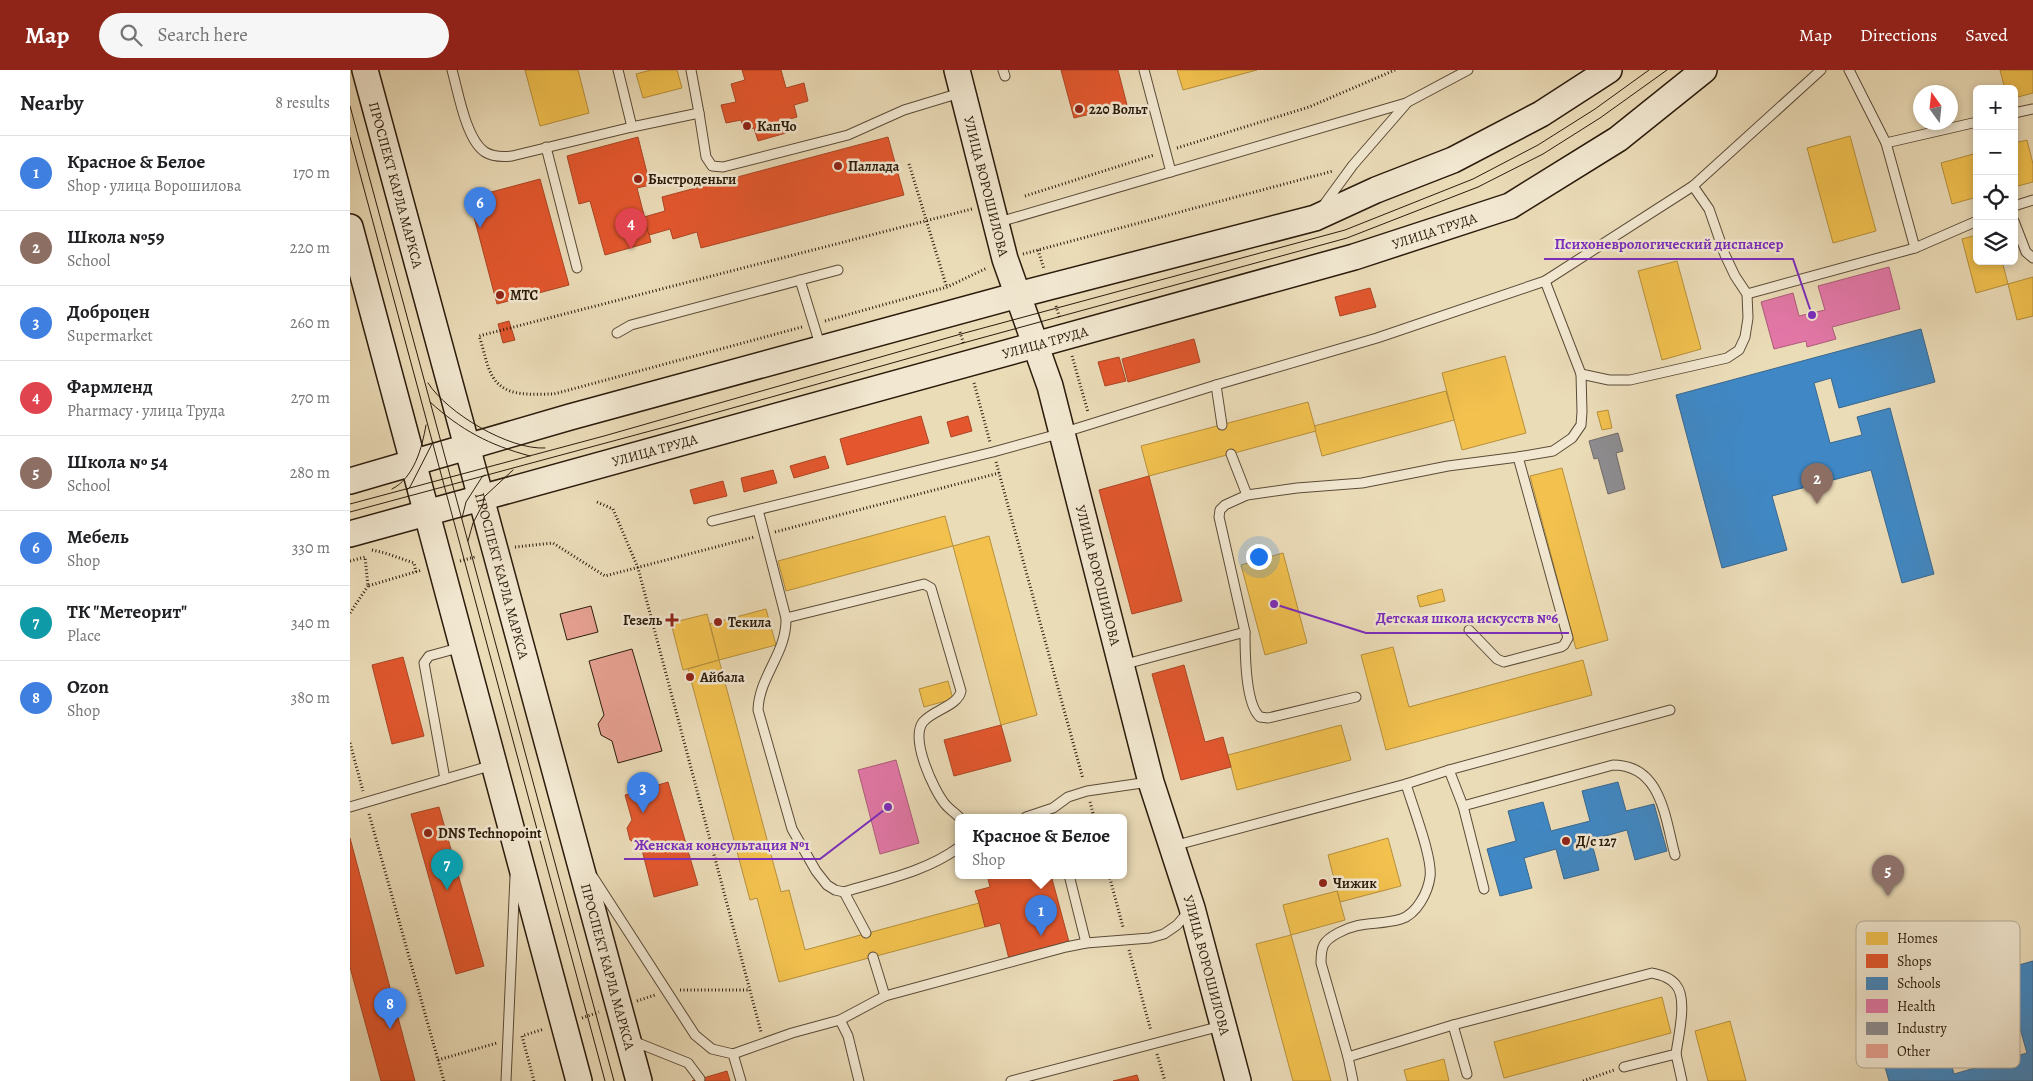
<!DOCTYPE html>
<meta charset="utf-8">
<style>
body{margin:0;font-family:Alegreya,serif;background:#f6f6f6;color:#202124}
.controls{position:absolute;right:15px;top:15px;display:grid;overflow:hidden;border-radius:8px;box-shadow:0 2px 8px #0003}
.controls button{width:45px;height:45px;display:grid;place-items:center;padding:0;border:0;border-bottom:1px solid #e0e0e0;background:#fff;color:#202124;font:25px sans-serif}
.compass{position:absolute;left:1563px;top:15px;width:45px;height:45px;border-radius:50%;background:#fff;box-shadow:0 2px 8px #0003;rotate:345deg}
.you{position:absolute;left:908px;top:486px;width:18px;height:18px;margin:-12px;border:4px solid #fff;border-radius:50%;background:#1a73e8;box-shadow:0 0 0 8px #1a73e833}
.badge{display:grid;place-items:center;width:32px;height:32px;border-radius:50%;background:#8f2418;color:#fff;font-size:16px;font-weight:700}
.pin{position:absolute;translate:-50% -41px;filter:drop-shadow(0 1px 2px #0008)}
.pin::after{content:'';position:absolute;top:26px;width:18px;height:15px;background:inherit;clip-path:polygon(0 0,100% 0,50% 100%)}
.popup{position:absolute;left:605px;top:744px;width:172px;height:65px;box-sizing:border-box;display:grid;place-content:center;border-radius:8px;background:#fff;filter:drop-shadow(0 1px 4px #0005);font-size:16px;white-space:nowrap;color:#757577}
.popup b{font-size:19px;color:#202124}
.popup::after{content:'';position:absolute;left:50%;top:100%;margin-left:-10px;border:10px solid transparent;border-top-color:#fff}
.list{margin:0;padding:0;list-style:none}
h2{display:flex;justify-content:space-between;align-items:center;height:65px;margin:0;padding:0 20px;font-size:21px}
h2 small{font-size:16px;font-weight:400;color:#757577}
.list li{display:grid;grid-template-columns:32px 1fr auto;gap:15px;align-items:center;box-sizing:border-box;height:75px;padding:0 20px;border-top:1px solid #e0e0e0}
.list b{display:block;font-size:19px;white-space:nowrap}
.list p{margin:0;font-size:16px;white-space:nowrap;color:#757577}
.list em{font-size:16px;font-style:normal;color:#757577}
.icon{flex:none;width:28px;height:28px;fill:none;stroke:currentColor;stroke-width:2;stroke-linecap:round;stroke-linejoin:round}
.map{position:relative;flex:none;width:1683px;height:1011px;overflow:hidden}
header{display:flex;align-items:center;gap:30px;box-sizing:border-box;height:70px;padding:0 25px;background:#8f2418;color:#fff}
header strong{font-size:24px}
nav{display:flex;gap:28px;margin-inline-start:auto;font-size:18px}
.search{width:350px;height:45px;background:#f6f6f6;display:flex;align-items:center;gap:12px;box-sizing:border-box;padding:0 18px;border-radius:28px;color:#757577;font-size:19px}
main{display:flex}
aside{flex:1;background:#fff}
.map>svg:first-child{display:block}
</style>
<header>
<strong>Map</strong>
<div class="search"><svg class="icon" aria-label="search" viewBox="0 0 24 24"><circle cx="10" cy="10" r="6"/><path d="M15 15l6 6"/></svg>Search here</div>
<nav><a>Map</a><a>Directions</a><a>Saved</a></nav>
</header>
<main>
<aside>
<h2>Nearby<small>8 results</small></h2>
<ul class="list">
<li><span class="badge" style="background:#3f7fe0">1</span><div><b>Красное &amp; Белое</b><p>Shop · улица Ворошилова</p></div><em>170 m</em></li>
<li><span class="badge" style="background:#8d6e63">2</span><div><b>Школа №59</b><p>School</p></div><em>220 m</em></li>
<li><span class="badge" style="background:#3f7fe0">3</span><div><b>Доброцен</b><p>Supermarket</p></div><em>260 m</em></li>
<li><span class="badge" style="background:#e0444e">4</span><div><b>Фармленд</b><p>Pharmacy · улица Труда</p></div><em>270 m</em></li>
<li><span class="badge" style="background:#8d6e63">5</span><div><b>Школа № 54</b><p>School</p></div><em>280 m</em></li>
<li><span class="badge" style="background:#3f7fe0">6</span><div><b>Мебель</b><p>Shop</p></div><em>330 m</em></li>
<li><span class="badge" style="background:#0f9aa8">7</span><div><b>ТК &quot;Метеорит&quot;</b><p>Place</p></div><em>340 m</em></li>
<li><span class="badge" style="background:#3f7fe0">8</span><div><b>Ozon</b><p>Shop</p></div><em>380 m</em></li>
</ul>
</aside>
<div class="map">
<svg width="1683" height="1011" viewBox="0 0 1683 1011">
<rect width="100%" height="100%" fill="#ebdcb8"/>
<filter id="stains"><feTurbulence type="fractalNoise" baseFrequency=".004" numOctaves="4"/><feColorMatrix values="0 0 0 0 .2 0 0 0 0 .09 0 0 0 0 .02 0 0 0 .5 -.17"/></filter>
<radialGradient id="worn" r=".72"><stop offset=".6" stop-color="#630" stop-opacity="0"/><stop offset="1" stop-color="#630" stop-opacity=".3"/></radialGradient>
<g fill="#f2c14e" stroke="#b68f3a">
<path d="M175 0H228L239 43 190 56Z"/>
<path d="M301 0H327L332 18 293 28 286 4Z"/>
<path d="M827 0H907L833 20Z"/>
<path d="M1650 0H1683V23L1664 28V19H1655Z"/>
<path d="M1500 66 1526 161 1483 173 1457 78Z"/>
<path d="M1677 70 1683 94V112L1664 117V73Z"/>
<path d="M1627 83V127L1602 134 1591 93Z"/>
<path d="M1627 165V191H1652L1658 214 1626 223 1612 169Z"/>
<path d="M1327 191 1351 279 1312 290 1288 201Z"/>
<path d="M1683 207V246L1667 250 1658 214Z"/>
<path d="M1155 286 1176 363 1112 380 1092 303Z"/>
<path d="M1096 321 1104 350 972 386 964 356Z"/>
<path d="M958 332 966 361 799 406 791 376Z"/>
<path d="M1258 340 1262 358 1252 360 1247 342Z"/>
<path d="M1212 398 1258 570 1226 579 1180 406Z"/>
<path d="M595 446 603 476 436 521 428 491Z"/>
<path d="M639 466 687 645 651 655 603 476Z"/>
<path d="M933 483 957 573 915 585 891 495Z"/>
<path d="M1092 519 1095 531 1070 537 1067 526Z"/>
<path d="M416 539 426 575 369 590 360 554Z"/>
<path d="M357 544 369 590 333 600 321 553Z"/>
<path d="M1043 577 1059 637 1233 590 1242 625 1036 680 1011 585Z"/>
<path d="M369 590 431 822 439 820 455 880 629 833 635 857 429 912 407 828 400 830 338 599Z"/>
<path d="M598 611 603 629 574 637 569 619Z"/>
<path d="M991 655 1001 690 887 720 878 685Z"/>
<path d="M1038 768 1051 816 990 832 978 785Z"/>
<path d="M987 821 995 850 941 865 933 835Z"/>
<path d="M941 865 981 1011H943L906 874Z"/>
<path d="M1312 927 1321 963 1154 1008 1144 972Z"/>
<path d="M1380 951 1396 1011H1358L1345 961Z"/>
<path d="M1094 989 1099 1011H1057L1054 1000Z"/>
</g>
<g fill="#e4572e" stroke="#ac4524">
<path d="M392 0H431L436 18 454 13 458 31 444 35 447 47 433 51 436 63 408 71 404 58 394 61 391 50 376 53 371 35 386 32 381 14 395 10Z"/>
<path d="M711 0H768L777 35 724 48Z"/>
<path d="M288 67 300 115 287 118 301 172 255 185 240 131 229 134 217 86Z"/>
<path d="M538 67 554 125 351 178 347 162 323 169 320 159 299 165 294 147 315 141 312 127Z"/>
<path d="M190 109 219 215 147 234 119 128Z"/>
<path d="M1020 218 1026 237 990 246 985 227Z"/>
<path d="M159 251 165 270 153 273 148 254Z"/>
<path d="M844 269 850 292 778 312 772 289Z"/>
<path d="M769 287 776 311 755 316 748 292Z"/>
<path d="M571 346 579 373 497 395 490 369Z"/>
<path d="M618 346 622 361 601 367 597 352Z"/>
<path d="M475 386 479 398 444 408 440 396Z"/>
<path d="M423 400 427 413 394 422 391 408Z"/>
<path d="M799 406 832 531 782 544 749 420Z"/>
<path d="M373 411 377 426 344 434 340 420Z"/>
<path d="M53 587 74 666 42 674 22 595Z"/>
<path d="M834 595 855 672 873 667 881 697 831 710 802 604Z"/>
<path d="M651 655 661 691 604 706 594 670Z"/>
<path d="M318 712 348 815 304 827 291 776 280 770 277 758 282 750 275 725Z"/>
<path d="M89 737 134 896 106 904 61 744Z"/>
<path d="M0 768 65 1011H31L0 897Z"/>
<path d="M637 805H701L719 872 659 889 650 853 635 857 629 833 625 821 640 817Z"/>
<path d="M377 1001 380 1011H342L350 1009Z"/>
<path d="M787 1005 789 1011H763Z"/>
</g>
<g fill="#3f88c5" stroke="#39678e" fill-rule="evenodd">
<path d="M1571 259 1585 312 1489 338 1481 308 1464 313 1480 373 1512 365 1507 347 1540 338 1584 504 1552 513 1521 400 1422 426 1437 480 1372 498 1326 325Z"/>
<path d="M1268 712 1276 741 1304 734 1317 781 1285 790 1277 760 1241 770 1249 800 1214 809 1206 779 1174 788 1182 818 1150 826 1137 779 1166 771 1158 741 1193 732 1201 761 1240 751 1232 721Z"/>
<path d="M1683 891V1011H1539L1518 938ZM1660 923 1677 983 1604 1004 1587 944Z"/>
</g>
<g fill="#e377a8" stroke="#ac5b79">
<path d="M1539 197 1550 239 1482 257 1486 269 1457 277 1456 271 1424 279 1411 232 1443 223 1449 246 1475 240 1468 216Z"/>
<path d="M546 690 569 773 530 784 508 700Z"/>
</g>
<path fill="#8d8d92" stroke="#706b6a" d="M1268 363 1273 381 1266 383 1275 419 1258 424 1248 388 1244 389 1239 371Z"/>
<g fill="#e6a090" stroke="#2b1b0c">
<path d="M241 536 248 562 217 570 210 544Z"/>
<path d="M282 579 312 681 268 693 262 671 251 665 248 654 254 645 239 591Z"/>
</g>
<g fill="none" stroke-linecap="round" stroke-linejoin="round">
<g stroke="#5b4b37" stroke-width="11">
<g id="service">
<path d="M102 0C108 21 116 70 135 82 143 87 153 87 162 86L282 57"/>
<path d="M268 0 282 57 349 43 341 0"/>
<path d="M653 0 655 6"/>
<path d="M794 0 821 102"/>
<path d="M349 43 356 87 362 96 373 97 498 65 554 40 610 23"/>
<path d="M1664 43 1683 39"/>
<path d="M1536 73 1627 52"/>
<path d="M196 77 227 198"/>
<path d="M973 136 1003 95 1056 34"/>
<path d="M1664 136 1683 130"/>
<path d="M1664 151 1676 182 1683 188"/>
<path d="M646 153 1056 33 1118 0"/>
<path d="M1565 178 1627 151"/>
<path d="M450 210 471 278"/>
<path d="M1397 224 1565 178 1536 73 1499 0"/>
<path d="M267 263 281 255 488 200"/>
<path d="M1231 304 1259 310H1280L1377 288 1389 280 1395 267 1398 248 1397 224 1385 206 1375 185 1359 139 1343 116"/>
<path d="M866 315 872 355"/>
<path d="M881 384 897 425"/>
<path d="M408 440 436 548C437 583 409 606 408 640L442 759 466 801 477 815 485 820 494 822C533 810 575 802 608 778"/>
<path d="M362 451 643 382 712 363 866 315 1027 268 1195 211 1343 116 1471 0"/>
<path d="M436 548 570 515 574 514 581 518 611 621C608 636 583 640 573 652 560 669 583 719 595 734 599 739 605 743 609 747"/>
<path d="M1119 560 1147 589 1154 592 1211 577 1214 575 1218 568 1168 387"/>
<path d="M895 562 869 447 870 440 875 435 897 425 947 418 1012 413 1098 396 1168 387 1203 381 1222 368 1231 355 1232 342 1231 304 1195 211"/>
<path d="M772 595 895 562C895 581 895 634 910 647L918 648 1006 627"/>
<path d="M1099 700 1113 736 1134 819"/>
<path d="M95 709 74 593 79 586 112 577"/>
<path d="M1056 714 1099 700 1320 640"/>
<path d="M1113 736 1263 695C1312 695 1315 749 1325 785"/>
<path d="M0 737 143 695"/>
<path d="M676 747 703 738 718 727 737 721 799 712"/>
<path d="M823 776 1056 714C1062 735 1083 788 1080 807 1078 822 1067 844 1051 849 1028 856 1011 850 988 863 973 871 971 876 971 893L998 987"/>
<path d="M719 805 736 873"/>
<path d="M243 807 345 965 362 979 383 984 391 1011"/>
<path d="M494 822 516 863"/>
<path d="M535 926 716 877 736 873 800 868 814 864 827 855 840 840"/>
<path d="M490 950 535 926 523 887"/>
<path d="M1103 955 1117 1004"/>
<path d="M283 971 338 993 350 1009"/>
<path d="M383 984 442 963 490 950 498 966 509 1011"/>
<path d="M1274 997 1326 984 1332 1011"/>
<path d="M156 1011 165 806"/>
<path d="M661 1011 871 956"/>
<path d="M1003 1011 998 987 1103 955 1302 903C1310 905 1320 907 1326 915 1338 929 1328 967 1326 984"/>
</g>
</g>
<g stroke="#2b1b0c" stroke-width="28">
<g id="secondary">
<path id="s1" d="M15 0 289 1011"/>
<path id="s2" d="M607 0 655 189 700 316 801 712 842 838 888 1011"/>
<path d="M0 157 229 1011"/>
<path d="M0 411 220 347 668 225 965 148 1026 120 1103 90 1191 44 1259 0"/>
<path id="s3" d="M0 464 1004 187 1160 136 1268 69 1354 0"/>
</g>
</g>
<g stroke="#2b1b0c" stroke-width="3" stroke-dasharray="1 2.5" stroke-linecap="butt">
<path d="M827 78 959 37 1045 0"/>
<path d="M559 94 597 218"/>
<path d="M675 126 804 85"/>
<path d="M688 180 694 199"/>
<path d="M673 184 983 101"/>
<path d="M706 236 710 249"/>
<path d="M475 251 597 217 637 198"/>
<path d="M452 257 204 324C183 324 155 328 143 307 136 296 134 279 129 266L622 139"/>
<path d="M610 262 614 275"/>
<path d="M722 286 738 342"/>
<path d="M624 313 640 372"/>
<path d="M646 392 733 709"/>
<path d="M247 432 263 439 288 498 411 962"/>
<path d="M425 462 649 403"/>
<path d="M165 477 203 473 255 506 404 467"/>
<path d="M22 480 35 483 64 493 66 502"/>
<path d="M0 491 15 487 18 516 72 500"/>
<path d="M110 491 125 487"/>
<path d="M0 543 18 516"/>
<path d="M0 673 13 721"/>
<path d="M740 732 744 747"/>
<path d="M19 744 88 990 147 973"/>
<path d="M759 805 773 857"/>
<path d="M779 880 801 961"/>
<path d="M330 920H400"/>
<path d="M287 931 305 925"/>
<path d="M232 948 249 942"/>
<path d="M807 984 815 1011"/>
<path d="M88 990 94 1011"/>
<path d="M184 1011 172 966 194 959"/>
<path d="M1233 1011 1264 1000"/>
</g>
<use href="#service" stroke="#f2e8d1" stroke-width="9"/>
<use href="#secondary" stroke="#f2e8d1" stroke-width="25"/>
<g stroke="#2b1b0c" stroke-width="1">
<path d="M0 36 264 1011"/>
<path d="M0 67 255 1011"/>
<path d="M78 313C97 343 159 380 195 378"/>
<path d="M80 332C111 360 139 375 180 386"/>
<path d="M42 419C64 408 72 378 76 355"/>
<path d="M57 420 60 417 83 372"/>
<path d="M0 434 254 366 611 264 995 160 1123 109 1188 75 1245 39 1299 0"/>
<path d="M0 442 315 357 613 273 997 168 1128 117 1193 84 1250 48 1317 0"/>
<path d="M112 448 116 432 132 407 135 405"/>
<path d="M118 471 123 453 133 434 134 427 163 400"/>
</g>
</g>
<g fill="#8f2418" stroke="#f2e8d1" stroke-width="2">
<circle cx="729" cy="39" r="5"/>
<circle cx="397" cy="56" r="5"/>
<circle cx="488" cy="96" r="5"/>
<circle cx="288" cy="109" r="5"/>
<circle cx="150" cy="225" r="5"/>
<path d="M319.5 542.5h5v5h5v5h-5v5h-5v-5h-5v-5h5z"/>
<circle cx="368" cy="552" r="5"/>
<circle cx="340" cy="607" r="5"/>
<circle cx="78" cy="763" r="5"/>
<circle cx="1216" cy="771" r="5"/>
<circle cx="973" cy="813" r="5"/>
</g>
<g text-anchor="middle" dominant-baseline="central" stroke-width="5" stroke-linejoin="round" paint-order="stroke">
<g font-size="14" font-weight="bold" fill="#2b1b0c" stroke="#f2e8d1" text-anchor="start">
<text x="739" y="39">220 Вольт</text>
<text x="407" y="56">КапЧо</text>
<text x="498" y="96">Паллада</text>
<text x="298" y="109">Быстроденьги</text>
<text x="160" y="225">МТС</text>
<text x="312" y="550" text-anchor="end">Гезель</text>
<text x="378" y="552">Текила</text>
<text x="350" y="607">Айбала</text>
<text x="88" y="763">DNS Technopoint</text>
<text x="1226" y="771">Д/с 127</text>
<text x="983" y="813">Чижик</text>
</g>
<g font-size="14" fill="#2b1b0c" stroke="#f2e8d1">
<text stroke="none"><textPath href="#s1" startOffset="119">ПРОСПЕКТ КАРЛА МАРКСА</textPath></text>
<text stroke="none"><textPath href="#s2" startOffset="120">УЛИЦА ВОРОШИЛОВА</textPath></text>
<text stroke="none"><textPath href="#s3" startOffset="1126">УЛИЦА ТРУДА</textPath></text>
<text stroke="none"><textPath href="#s3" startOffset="721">УЛИЦА ТРУДА</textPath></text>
<text stroke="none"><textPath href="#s3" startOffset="316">УЛИЦА ТРУДА</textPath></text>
<text stroke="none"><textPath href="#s1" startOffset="524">ПРОСПЕКТ КАРЛА МАРКСА</textPath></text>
<text stroke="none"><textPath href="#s2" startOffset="525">УЛИЦА ВОРОШИЛОВА</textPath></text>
<text stroke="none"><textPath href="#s2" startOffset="930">УЛИЦА ВОРОШИЛОВА</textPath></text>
<text stroke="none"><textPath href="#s1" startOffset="929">ПРОСПЕКТ КАРЛА МАРКСА</textPath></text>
</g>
</g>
<rect x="1506" y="851" width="164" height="147" rx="8" fill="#f2e8d1" stroke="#b6aa96" stroke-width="1"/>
<rect x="1516" y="862" width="22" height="13" fill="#f2c14e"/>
<rect x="1516" y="884" width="22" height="14" fill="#e4572e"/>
<rect x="1516" y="907" width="22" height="13" fill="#3f88c5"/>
<rect x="1516" y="929" width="22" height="14" fill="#e377a8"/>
<rect x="1516" y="952" width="22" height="13" fill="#8d8d92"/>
<rect x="1516" y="974" width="22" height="14" fill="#e6a090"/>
<g font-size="14" fill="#2b1b0c">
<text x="1547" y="873">Homes</text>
<text x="1547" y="896">Shops</text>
<text x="1547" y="918">Schools</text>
<text x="1547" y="941">Health</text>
<text x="1547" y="963">Industry</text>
<text x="1547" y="986">Other</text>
</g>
<path fill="none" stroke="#7b2cbf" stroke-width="2" d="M1462 245L1443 189H1194M924 534L1016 563H1219M538 737L470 789H274"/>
<g fill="#7b2cbf" stroke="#f2e8d1" stroke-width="2">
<circle cx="1462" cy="245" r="5"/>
<circle cx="924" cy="534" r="5"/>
<circle cx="538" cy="737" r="5"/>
</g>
<g font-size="15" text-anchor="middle" font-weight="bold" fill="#7b2cbf" stroke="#f2e8d1" stroke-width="5" stroke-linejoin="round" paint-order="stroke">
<text x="1319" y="179">Психоневрологический диспансер</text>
<text x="1117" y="553">Детская школа искусств №6</text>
<text x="372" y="780">Женская консультация №1</text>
</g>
<rect width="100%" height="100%" filter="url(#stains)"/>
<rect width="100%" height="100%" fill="url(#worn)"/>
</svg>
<div class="controls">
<button>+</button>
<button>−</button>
<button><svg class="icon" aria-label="locate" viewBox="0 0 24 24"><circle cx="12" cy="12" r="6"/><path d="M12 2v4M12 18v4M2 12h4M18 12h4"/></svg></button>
<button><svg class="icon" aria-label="layers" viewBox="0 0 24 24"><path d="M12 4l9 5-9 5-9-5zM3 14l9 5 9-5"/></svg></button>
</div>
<svg class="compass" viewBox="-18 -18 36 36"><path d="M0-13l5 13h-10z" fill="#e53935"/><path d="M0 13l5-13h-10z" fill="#757577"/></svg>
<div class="you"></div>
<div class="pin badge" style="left:691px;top:866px;background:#3f7fe0">1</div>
<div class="popup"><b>Красное &amp; Белое</b>Shop</div>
<div class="pin badge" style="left:1467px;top:434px;background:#8d6e63">2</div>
<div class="pin badge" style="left:293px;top:743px;background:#3f7fe0">3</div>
<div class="pin badge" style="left:281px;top:179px;background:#e0444e">4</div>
<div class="pin badge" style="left:1538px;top:826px;background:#8d6e63">5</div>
<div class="pin badge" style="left:130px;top:158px;background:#3f7fe0">6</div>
<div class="pin badge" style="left:97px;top:820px;background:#0f9aa8">7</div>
<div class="pin badge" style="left:40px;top:959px;background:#3f7fe0">8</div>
</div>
</main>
